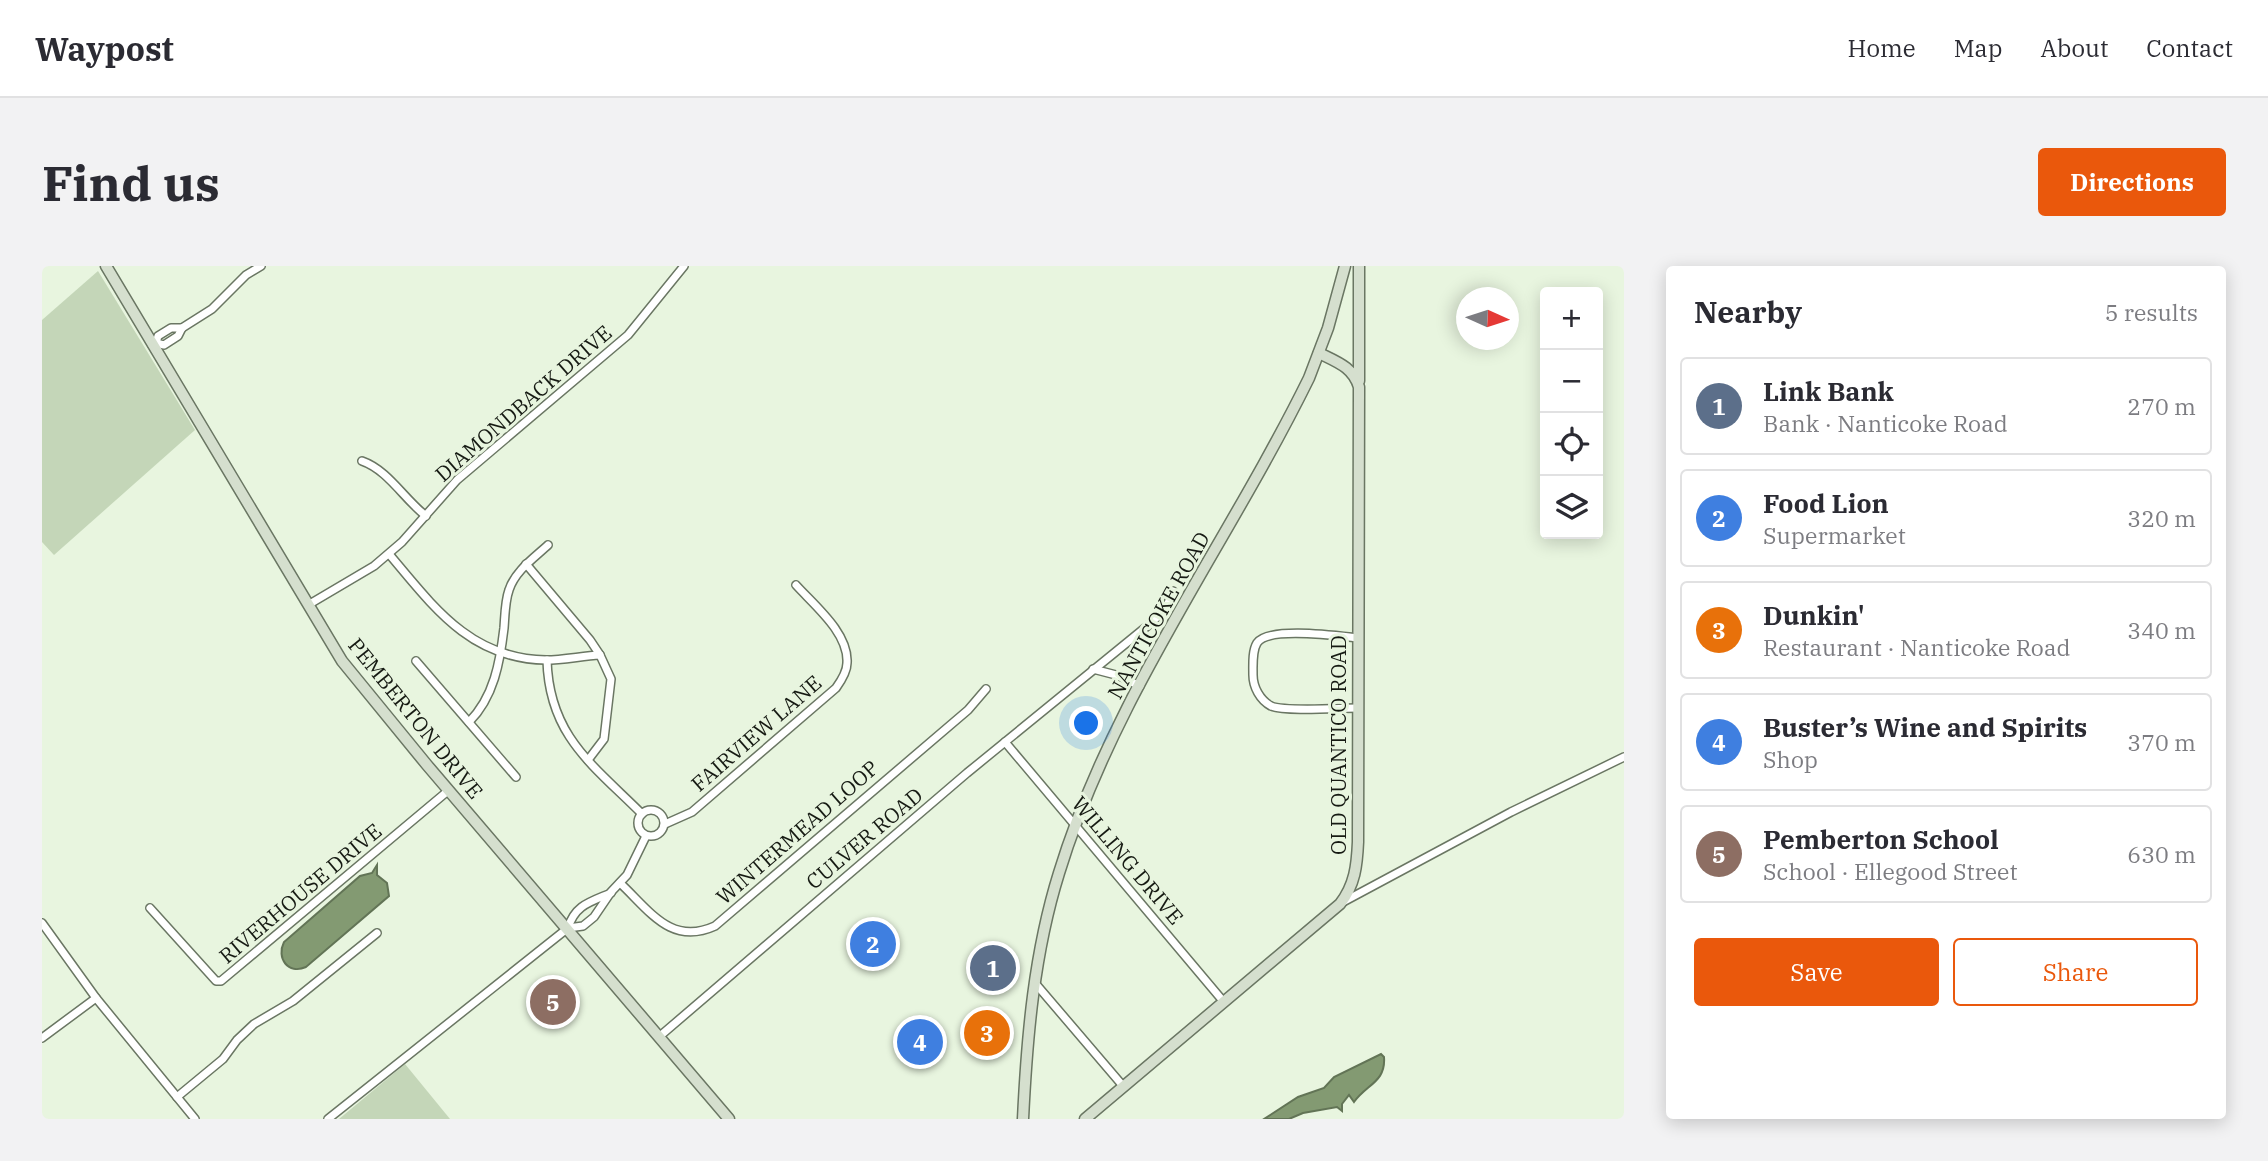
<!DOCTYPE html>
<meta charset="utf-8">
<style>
body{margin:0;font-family:"IBM Plex Serif",serif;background:#f2f2f3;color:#2b2b33}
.controls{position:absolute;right:21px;top:21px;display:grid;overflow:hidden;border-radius:7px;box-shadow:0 4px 18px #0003}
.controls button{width:63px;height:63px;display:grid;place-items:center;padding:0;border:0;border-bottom:2px solid #e1e1e2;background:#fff;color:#2b2b33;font:35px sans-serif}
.compass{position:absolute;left:1414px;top:21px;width:63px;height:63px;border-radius:50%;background:#fff;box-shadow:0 4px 18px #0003;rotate:93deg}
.you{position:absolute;left:1045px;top:458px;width:24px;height:24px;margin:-18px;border:5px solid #fff;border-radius:50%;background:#1a73e8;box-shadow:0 0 0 10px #1a73e833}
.badge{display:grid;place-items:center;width:46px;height:46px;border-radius:50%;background:#ea580c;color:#fff;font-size:23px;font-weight:700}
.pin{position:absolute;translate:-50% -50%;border:4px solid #fff;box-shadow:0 2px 7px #0006}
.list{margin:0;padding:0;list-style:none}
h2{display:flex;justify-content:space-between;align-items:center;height:91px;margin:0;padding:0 28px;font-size:30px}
h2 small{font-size:23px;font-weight:400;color:#7c7c81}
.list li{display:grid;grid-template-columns:46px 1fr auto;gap:21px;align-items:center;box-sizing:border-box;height:98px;margin:0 14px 14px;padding:0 14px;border:2px solid #e1e1e2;border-radius:7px}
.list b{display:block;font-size:26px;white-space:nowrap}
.list p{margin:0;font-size:23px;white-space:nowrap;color:#7c7c81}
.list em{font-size:23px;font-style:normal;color:#7c7c81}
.actions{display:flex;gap:14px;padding:21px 28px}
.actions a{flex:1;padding:16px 0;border:2px solid #ea580c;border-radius:7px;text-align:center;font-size:24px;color:#ea580c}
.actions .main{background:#ea580c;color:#fff}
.icon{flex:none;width:38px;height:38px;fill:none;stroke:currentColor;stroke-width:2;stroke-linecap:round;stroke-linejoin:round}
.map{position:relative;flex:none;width:1582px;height:853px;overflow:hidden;border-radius:7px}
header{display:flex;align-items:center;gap:42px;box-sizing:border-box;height:98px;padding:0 35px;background:#fff;border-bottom:2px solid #e1e1e2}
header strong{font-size:33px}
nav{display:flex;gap:38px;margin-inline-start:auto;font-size:24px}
.intro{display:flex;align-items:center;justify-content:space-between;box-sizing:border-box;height:168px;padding:0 42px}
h1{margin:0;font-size:49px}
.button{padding:18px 32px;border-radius:7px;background:#ea580c;color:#fff;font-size:24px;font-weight:700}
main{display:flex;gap:42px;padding:0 42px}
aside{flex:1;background:#fff;border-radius:7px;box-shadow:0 4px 18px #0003}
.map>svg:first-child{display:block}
</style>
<header>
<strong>Waypost</strong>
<nav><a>Home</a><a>Map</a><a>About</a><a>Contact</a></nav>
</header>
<div class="intro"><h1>Find us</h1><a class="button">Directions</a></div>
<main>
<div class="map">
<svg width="1582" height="853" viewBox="0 0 1582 853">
<rect width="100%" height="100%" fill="#e8f5df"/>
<g fill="#c4d6b8">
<path d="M56 5 153 164 12 289 0 276V54Z"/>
<path d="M363 798 408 853H297Z"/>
</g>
<g fill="#839a72" stroke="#627456" stroke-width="2">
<path d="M335 599V609L345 617 347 630 264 701C246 709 234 692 242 676L318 610 330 607Z"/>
<path d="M1339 788 1342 791C1344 816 1325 818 1312 836L1307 829 1300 838V845L1295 841 1261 847 1247 853H1222L1256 831 1282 822 1292 811Z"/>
</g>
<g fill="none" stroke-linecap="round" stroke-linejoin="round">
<g stroke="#6a7663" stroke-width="10">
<g id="street">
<path d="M114 77 122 79 136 70 140 62 170 43 204 9 219 0"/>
<path d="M110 79 114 77 116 70 129 62H140"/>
<path d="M320 195C346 204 362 233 384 250"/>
<path d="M347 288C391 340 428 393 504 394 521 394 540 390 558 389"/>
<path d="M484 298 548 374 558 389 569 413 562 473 546 494"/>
<path d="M266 339 332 300 360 276 415 214 586 69 642 0"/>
<path d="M1316 372C1297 370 1226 360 1215 377 1210 385 1211 399 1211 409 1211 421 1218 434 1229 440 1243 446 1298 442 1316 442"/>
<path d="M505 394C507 470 551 499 600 548"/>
<path d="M374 395 474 511"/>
<path d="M1051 403 1074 409 1098 420"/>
<path d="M427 456C452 431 458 396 462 362 463 349 463 335 467 324 473 305 492 292 506 279"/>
<path d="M963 476 1181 735"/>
<circle cx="609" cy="557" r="13"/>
<path d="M623 558 650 546 794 422C799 415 805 406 805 397 807 367 772 339 754 319"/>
<path d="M578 617C608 645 629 680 673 660L926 444 944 423"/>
<path d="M1301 636 1469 546 1582 491"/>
<path d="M108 642 174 715H179L407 524"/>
<path d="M0 657 54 732 153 853"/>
<path d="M526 662C533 639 548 636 569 627"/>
<path d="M993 717 1081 820"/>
<path d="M618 770 925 507 1109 357 1123 344 1131 325"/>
<path d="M0 772 54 732"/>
<path d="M135 831 181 793 195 774 212 758 251 735 335 667"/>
<path d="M286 853 526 662 541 660 552 651 569 626 585 609 604 570"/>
</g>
</g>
<g stroke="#6a7663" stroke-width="13">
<g id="secondary">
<path d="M64 0 300 395 385 499 687 853"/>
<path d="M1317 115V0"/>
<path d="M981 853C985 770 992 687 1017 607 1071 430 1186 277 1267 112L1286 62 1303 0"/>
<path d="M1043 853 1298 638C1313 619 1315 599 1316 576L1317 121C1311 101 1295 96 1277 87"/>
</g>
</g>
<use href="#street" stroke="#fff" stroke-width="7"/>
<use href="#secondary" stroke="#d5dfce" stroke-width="10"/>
</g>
<g text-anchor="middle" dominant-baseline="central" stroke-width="6" stroke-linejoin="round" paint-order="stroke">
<g font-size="21" fill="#161a13" stroke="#e8f5df">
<text transform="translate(481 137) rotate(-41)">DIAMONDBACK DRIVE</text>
<text transform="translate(1116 349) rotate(-61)">NANTICOKE ROAD</text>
<text transform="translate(374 452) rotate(51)">PEMBERTON DRIVE</text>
<text transform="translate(714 467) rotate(-41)">FAIRVIEW LANE</text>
<text transform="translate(1296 479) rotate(-90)">OLD QUANTICO ROAD</text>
<text transform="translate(755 566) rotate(-41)">WINTERMEAD LOOP</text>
<text transform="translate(822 572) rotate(-40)">CULVER ROAD</text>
<text transform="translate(1086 594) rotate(50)">WILLING DRIVE</text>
<text transform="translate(258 627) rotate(-40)">RIVERHOUSE DRIVE</text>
</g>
</g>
</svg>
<div class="controls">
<button>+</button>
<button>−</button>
<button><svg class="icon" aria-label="locate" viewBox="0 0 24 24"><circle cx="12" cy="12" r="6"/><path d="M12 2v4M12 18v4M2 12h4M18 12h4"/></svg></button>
<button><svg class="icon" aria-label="layers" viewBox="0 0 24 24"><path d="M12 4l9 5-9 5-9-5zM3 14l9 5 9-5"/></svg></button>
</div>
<svg class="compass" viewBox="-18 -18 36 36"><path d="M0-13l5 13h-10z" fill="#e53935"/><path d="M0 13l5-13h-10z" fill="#7c7c81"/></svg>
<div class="you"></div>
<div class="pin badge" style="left:951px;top:702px;background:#5c6f8a">1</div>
<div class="pin badge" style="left:831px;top:678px;background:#3f7fe0">2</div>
<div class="pin badge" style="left:945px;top:767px;background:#e8710a">3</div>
<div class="pin badge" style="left:878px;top:776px;background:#3f7fe0">4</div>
<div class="pin badge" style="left:511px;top:736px;background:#8d6e63">5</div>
</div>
<aside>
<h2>Nearby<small>5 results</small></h2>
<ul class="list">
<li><span class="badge" style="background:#5c6f8a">1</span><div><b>Link Bank</b><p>Bank · Nanticoke Road</p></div><em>270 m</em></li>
<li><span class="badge" style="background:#3f7fe0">2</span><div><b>Food Lion</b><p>Supermarket</p></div><em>320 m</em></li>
<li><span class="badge" style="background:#e8710a">3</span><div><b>Dunkin'</b><p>Restaurant · Nanticoke Road</p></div><em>340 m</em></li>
<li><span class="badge" style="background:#3f7fe0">4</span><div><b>Buster’s Wine and Spirits</b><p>Shop</p></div><em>370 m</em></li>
<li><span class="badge" style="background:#8d6e63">5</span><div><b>Pemberton School</b><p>School · Ellegood Street</p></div><em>630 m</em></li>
</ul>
<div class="actions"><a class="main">Save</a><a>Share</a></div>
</aside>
</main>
